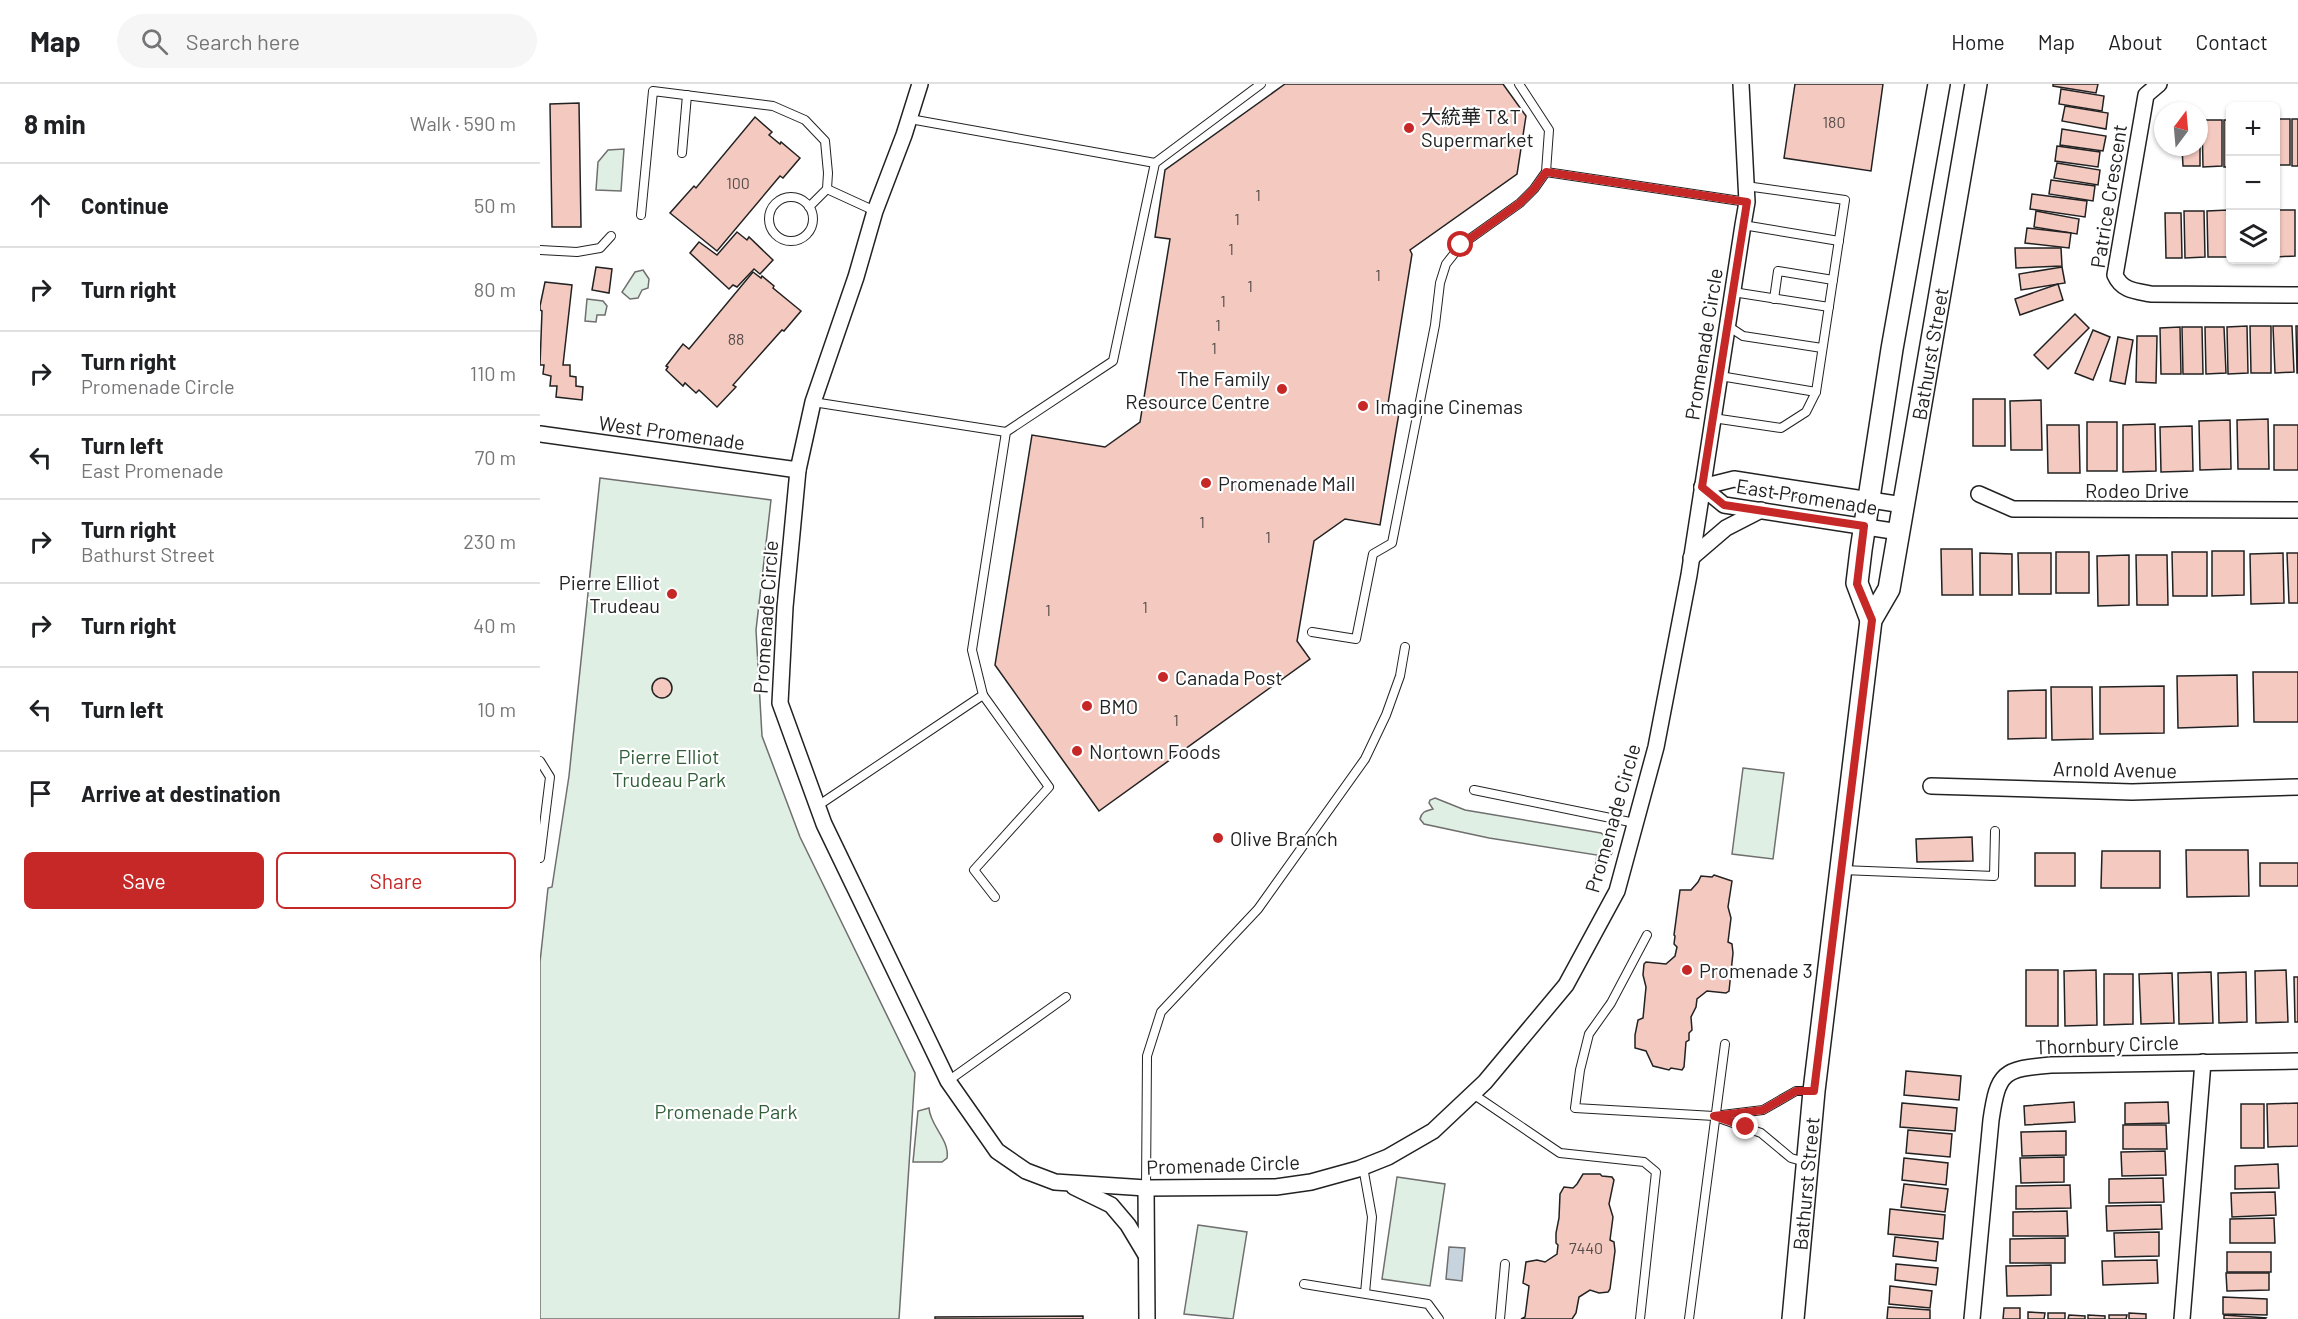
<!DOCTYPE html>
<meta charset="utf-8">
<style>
body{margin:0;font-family:Barlow,"Noto Sans SC",sans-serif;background:#f6f6f6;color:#202124}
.controls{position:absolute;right:18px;top:18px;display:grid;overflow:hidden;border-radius:9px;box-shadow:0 2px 4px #0004}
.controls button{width:54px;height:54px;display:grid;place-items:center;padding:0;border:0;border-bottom:2px solid #e0e0e0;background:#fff;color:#202124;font:30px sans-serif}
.compass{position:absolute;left:1614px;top:18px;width:54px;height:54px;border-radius:50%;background:#fff;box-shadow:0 2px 4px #0004;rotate:16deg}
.stop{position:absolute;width:18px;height:18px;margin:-14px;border:4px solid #c62828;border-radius:50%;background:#fff}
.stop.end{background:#c62828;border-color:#fff;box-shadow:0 2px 6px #0008}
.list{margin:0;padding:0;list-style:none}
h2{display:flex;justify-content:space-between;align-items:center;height:78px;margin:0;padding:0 24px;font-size:26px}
h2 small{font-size:20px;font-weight:400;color:#757577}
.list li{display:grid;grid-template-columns:39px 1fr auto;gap:18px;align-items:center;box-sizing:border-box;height:84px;padding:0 24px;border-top:2px solid #e0e0e0}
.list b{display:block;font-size:22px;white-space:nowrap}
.list p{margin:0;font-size:20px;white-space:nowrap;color:#757577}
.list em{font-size:20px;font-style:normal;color:#757577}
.actions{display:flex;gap:12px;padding:18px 24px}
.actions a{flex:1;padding:14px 0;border:2px solid #c62828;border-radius:9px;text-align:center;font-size:21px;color:#c62828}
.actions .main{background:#c62828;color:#fff}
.icon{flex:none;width:33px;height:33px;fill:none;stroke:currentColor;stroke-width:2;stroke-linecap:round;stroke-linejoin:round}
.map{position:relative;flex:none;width:1758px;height:1235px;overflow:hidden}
header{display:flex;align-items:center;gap:36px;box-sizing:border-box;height:84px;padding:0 30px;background:#fff;border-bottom:2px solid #e0e0e0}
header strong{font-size:28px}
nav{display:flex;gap:33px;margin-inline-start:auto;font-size:21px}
.search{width:420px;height:54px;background:#f6f6f6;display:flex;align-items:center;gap:15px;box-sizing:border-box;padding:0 21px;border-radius:33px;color:#757577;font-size:22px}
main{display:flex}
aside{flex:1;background:#fff}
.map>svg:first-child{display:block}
</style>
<header>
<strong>Map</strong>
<div class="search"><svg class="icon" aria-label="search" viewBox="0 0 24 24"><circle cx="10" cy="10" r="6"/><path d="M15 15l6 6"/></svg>Search here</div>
<nav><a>Home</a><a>Map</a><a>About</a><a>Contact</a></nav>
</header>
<main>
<aside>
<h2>8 min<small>Walk · 590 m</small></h2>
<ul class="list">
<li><svg class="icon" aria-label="ahead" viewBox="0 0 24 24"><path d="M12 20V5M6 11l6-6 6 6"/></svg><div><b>Continue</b></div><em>50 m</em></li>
<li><svg class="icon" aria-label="right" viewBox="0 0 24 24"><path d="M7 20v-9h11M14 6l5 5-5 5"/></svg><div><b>Turn right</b></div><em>80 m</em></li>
<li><svg class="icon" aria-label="right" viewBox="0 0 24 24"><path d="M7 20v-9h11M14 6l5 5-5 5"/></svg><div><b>Turn right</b><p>Promenade Circle</p></div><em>110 m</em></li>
<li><svg class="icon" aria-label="left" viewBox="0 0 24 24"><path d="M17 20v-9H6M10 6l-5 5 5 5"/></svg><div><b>Turn left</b><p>East Promenade</p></div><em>70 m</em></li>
<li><svg class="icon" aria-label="right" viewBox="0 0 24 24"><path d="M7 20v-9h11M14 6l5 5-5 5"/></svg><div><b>Turn right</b><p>Bathurst Street</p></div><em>230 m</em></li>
<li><svg class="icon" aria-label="right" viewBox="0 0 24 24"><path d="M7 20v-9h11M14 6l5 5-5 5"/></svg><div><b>Turn right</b></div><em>40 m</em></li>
<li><svg class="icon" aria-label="left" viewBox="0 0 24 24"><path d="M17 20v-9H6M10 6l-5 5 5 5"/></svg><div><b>Turn left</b></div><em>10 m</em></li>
<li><svg class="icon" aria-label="arrive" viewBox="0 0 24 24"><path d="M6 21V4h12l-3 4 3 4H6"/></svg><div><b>Arrive at destination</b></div></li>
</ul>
<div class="actions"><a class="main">Save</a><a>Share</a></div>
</aside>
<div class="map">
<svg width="1758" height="1235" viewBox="0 0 1758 1235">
<rect width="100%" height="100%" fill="#fff"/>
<g fill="#e0efe3" stroke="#6f6f6f" stroke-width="1.5">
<path d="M84 65 81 107 56 106 58 78 68 66Z"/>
<path d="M103 186 109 195 108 204 102 206 98 214 90 215 82 208 95 188Z"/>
<path d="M47 215 63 217 67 222 65 231H57L56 238 45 237Z"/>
<path d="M60 394 231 416 216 546 222 652 260 753 375 989 359 1235H0V878L8 804 12 803 29 692Z"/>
<path d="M1203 684 1244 689 1233 775 1192 770Z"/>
<path d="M895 714 925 726 1061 749 1071 758 1072 769 1064 781 1055 784 1057 771 949 754 884 740 880 735C882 727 886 727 893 725L889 719 890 716Z"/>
<path d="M389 1024C390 1042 410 1056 407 1074L402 1078H373L378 1027Z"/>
<path d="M857 1093 905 1100 890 1202 842 1195Z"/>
<path d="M658 1141 707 1148 693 1235 644 1230Z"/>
</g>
<path fill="#c7d3dd" stroke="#6f6f6f" stroke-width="1.5" d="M909 1163 925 1164 922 1197 906 1195Z"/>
<g fill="#f3c9c0" stroke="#222" stroke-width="1.5">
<path d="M745 0H963L986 32 977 90 870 166 872 170 847 326 859 329 840 441 805 435 774 457 757 557 770 575 559 727 455 581 492 351 565 363 600 338 630 155 615 153 625 86Z"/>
<path d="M1255 0H1343L1331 87 1244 74Z"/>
<path d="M1513 0H1558L1556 9 1513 2Z"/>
<path d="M1521 5 1564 12 1562 27 1519 20Z"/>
<path d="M39 19 41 143H12L10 20Z"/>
<path d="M1525 22 1568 29 1566 45 1522 37Z"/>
<path d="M215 33 232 48 229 51 240 60 241 58 260 74 243 94 240 92 177 167 130 129 154 102 156 104Z"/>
<rect x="1736" y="35" width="14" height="46"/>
<rect x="1752" y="35" width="6" height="47"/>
<path d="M1662 36H1682V82L1663 83Z"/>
<rect x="1684" y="36" width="6" height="47"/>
<path d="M1660 37V82H1643L1642 63H1659Z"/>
<path d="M1522 45 1566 52 1563 67 1520 61Z"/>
<path d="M1517 62 1560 68 1558 83 1515 77Z"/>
<path d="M1517 79 1560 86 1558 101 1514 94Z"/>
<path d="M1511 96 1555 102 1553 117 1509 110Z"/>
<path d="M1492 110 1547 117 1545 133 1490 125Z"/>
<path d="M1688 126V173H1668L1667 127Z"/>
<path d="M1736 126H1755V172L1736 173Z"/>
<path d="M1496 127 1539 135 1537 150 1494 143Z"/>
<path d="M1644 127H1664L1665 173 1645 174Z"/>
<path d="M1625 129H1641L1642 174H1626Z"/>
<path d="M1487 144 1531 149 1529 164 1485 159Z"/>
<path d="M197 148 207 156 209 153 233 176 220 190 214 185 197 203 193 201 189 205 150 169 159 158 177 171Z"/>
<path d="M1475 164H1521L1522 182 1476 184Z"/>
<path d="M56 183 72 185 69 209 52 206Z"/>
<path d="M1522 183 1525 199 1481 206 1479 190Z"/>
<path d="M213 188 221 194 222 192 234 202 233 204 261 227 244 247 242 246 193 301 196 303 177 323 159 306 156 309 145 299 143 302 126 286 128 283 126 282 143 260 149 265Z"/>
<path d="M5 198 32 201 23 281H30V292L36 293V302L43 303 42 316 16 313 17 302H10L11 292 3 290 4 281H0L2 227 0 226V222Z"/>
<path d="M1518 200 1523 216 1480 231 1475 215Z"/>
<path d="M1535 230 1549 244 1508 285 1494 271Z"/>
<path d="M1707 242 1708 289 1688 290 1687 243Z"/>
<path d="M1710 242H1731V289H1711Z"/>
<path d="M1733 242H1752L1754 288 1735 289Z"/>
<path d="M1756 242H1758V289H1757Z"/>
<path d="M1640 243 1641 290H1621L1620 244Z"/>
<path d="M1642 243H1662L1663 290H1643Z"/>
<path d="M1665 243H1684L1686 289 1666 290Z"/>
<path d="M1553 246 1570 253 1553 296 1535 289Z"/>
<path d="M1597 252H1617L1616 299 1596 298Z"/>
<path d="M1578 253 1593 256 1585 300 1570 297Z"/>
<rect x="1433" y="315" width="32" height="47"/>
<path d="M1501 316 1502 366H1471L1470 317Z"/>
<path d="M1728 335 1729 385H1698L1697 336Z"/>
<path d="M1690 336 1691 385 1660 386 1659 337Z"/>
<rect x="1547" y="338" width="30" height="49"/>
<path d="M1615 340 1616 387 1583 388V341Z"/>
<path d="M1507 341H1539L1540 389H1508Z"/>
<rect x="1734" y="341" width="24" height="45"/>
<path d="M1652 342 1653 387 1621 388 1620 343Z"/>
<path d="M1401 465H1432L1433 511H1402Z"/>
<path d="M1672 467H1704V511L1672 512Z"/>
<rect x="1516" y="468" width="33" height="41"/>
<path d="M1632 468H1667V512H1633Z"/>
<path d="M1440 469 1472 470V511H1440Z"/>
<path d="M1478 469H1511V510H1479Z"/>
<path d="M1743 469 1744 519 1711 520 1710 470Z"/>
<path d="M1747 469H1758V519H1749Z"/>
<path d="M1589 471V521L1558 522 1557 472Z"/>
<path d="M1596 471H1627L1628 521H1597Z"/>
<path d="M1713 588H1758V638H1714Z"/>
<path d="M1697 591 1698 642 1638 644 1637 592Z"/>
<circle cx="122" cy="604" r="10"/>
<path d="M1624 602V649L1560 650V603Z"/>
<path d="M1511 603H1552L1553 655 1512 656Z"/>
<path d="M1506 606V654L1468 655V607Z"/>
<path d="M1432 753 1433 777 1377 778 1376 755Z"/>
<path d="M1646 766H1708L1709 812 1647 813Z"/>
<path d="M1562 767H1620V804H1561Z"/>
<rect x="1495" y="769" width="40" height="33"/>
<rect x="1720" y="779" width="38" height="23"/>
<path d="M1174 791 1192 797 1188 823 1191 834 1188 858 1192 860 1193 869 1189 907 1186 909 1167 907 1157 915 1156 923 1151 933 1152 946 1149 949V956L1146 958 1144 983 1142 986 1131 984 1129 986 1113 982 1106 967 1095 964V951L1098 936 1103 934 1106 903 1103 891 1104 880 1106 878 1126 880 1135 872 1137 863 1134 860 1135 852 1134 851 1140 806H1151L1158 798 1161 792 1172 793Z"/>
<rect x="1486" y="886" width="32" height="56"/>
<path d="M1556 886 1557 941 1525 942 1524 887Z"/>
<path d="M1746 886 1748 938 1716 939 1715 887Z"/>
<path d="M1671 888 1673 939 1639 940 1638 889Z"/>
<path d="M1706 888 1707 938 1679 939 1678 889Z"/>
<path d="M1632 889 1634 939 1601 940 1599 890Z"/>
<path d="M1564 890H1593V940L1564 941Z"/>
<path d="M1754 893H1758V938H1755Z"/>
<path d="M1366 987 1421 992 1419 1016 1364 1011Z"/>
<path d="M1534 1018 1535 1038 1485 1041 1484 1022Z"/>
<path d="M1628 1018 1629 1039 1585 1040V1019Z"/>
<path d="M1362 1019 1417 1024 1415 1047 1360 1043Z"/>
<path d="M1758 1019V1062L1728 1063 1727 1020Z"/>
<rect x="1701" y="1020" width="23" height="44"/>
<path d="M1583 1041H1626L1627 1065H1583Z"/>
<path d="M1368 1046 1412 1050 1410 1073 1366 1069Z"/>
<path d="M1526 1047V1071L1482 1072 1481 1048Z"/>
<path d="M1625 1067 1626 1091 1582 1092 1581 1068Z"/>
<path d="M1524 1073V1098L1481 1099 1480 1074Z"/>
<path d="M1364 1074 1408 1079 1406 1101 1362 1096Z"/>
<path d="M1738 1080 1739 1104 1695 1105V1082Z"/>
<path d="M1043 1090H1060L1062 1092 1072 1093 1074 1096 1069 1120 1073 1133 1070 1156 1074 1158 1075 1167 1070 1205 1068 1208 1059 1209 1050 1206 1039 1213 1036 1229 1032 1235H981L985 1233 989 1202 983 1199 986 1178 997 1176 1005 1178 1017 1170 1018 1161 1016 1159V1149L1019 1134 1020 1110 1024 1103 1033 1104 1037 1100Z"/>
<path d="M1623 1094 1624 1118 1569 1119V1095Z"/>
<path d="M1364 1100 1408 1105 1405 1128 1361 1123Z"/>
<path d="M1530 1101 1531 1124 1476 1125V1102Z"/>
<path d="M1735 1108 1736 1131 1692 1133 1691 1109Z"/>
<path d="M1621 1121 1622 1145 1567 1147 1566 1122Z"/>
<path d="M1350 1125 1405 1131 1403 1155 1348 1150Z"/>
<path d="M1527 1127 1528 1152H1473V1128Z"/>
<path d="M1734 1134 1735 1159H1690V1135Z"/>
<path d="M1619 1148V1172L1575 1173 1574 1149Z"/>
<path d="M1355 1153 1398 1158 1396 1177 1353 1172Z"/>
<path d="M1525 1154V1179H1470V1155Z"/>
<rect x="1687" y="1168" width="44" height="20"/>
<path d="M1617 1176 1618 1199 1563 1201 1562 1177Z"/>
<path d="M1356 1180 1398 1184 1396 1201 1355 1196Z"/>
<path d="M1511 1181V1211L1467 1212 1466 1182Z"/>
<path d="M1686 1189H1729V1206L1687 1207Z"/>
<path d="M1350 1202 1392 1207 1390 1224 1349 1220Z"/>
<path d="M1683 1213 1727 1215V1231L1683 1230Z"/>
<path d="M1348 1223 1390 1226V1235H1347Z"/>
<path d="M1464 1224H1480V1235H1463Z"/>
<path d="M1488 1228 1505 1229 1504 1235H1488Z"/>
<rect x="1508" y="1229" width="17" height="6"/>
<path d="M1589 1229 1606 1230V1235H1589Z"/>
<path d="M1529 1231 1545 1232V1235H1528Z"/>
<path d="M1548 1231 1565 1232V1235H1548Z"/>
<path d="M1569 1231H1587L1586 1235H1569Z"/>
<path d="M1684 1231 1726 1234 1725 1235H1684Z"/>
<path d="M543 1232V1235H395V1233Z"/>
</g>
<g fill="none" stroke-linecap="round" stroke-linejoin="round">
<g stroke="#222" stroke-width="10">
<g id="service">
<path d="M370 35 615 79"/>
<path d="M142 69 147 11"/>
<path d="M1006 88 1207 118"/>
<path d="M287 105 335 127"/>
<circle cx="251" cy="135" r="22"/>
<path d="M101 131 113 7 233 22 265 36 285 57 288 89 287 105 269 123"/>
<path d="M1203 141 1299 157"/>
<path d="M0 166 37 168 60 164 71 152"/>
<path d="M1193 208 1289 223"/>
<path d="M1234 215 1238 187 1293 196"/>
<path d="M1188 242 1203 252 1282 264"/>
<path d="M1180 292 1276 308"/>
<path d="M273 318 466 348"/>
<path d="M1173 334 1241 344 1266 328 1276 308 1305 116 1206 102"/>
<path d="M772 548 816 555 833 470 852 459 895 241 900 199 906 180 921 161 980 119 994 105 1006 88 1009 46 979 0"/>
<path d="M443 611 509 703 434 786 455 813"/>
<path d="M0 677 10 693 0 774"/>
<path d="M934 706 1095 739"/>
<path d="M279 721 443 611 432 566 466 348 573 277 615 79 721 0"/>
<path d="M1302 786 1454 792 1455 747"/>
<path d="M1107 851 1071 919 1049 950 1040 986 1035 1024 1174 1032 1223 1026 1256 1007H1272"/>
<path d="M408 997 526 913"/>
<path d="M933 1010 1020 1069 1104 1078 1116 1088 1100 1235"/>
<path d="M1176 1033 1221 1049 1251 1074 1265 1078"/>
<path d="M823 1083 832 1133 825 1209"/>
<path d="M606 1104 607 972 621 928 718 825 825 675 846 631 860 592 865 563"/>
<path d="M764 1200 888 1220 899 1235"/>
<path d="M960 1235 965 1180"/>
<path d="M1149 1235 1185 960"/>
</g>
</g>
<g stroke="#222" stroke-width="18">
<g id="minor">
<path d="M380 0 364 51 335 127 316 193 273 318 258 386 245 523 240 619 284 740 408 997 457 1067 486 1087 515 1098 606 1104 736 1103 771 1098 818 1085 848 1073 893 1047 945 998 1026 901 1077 807 1116 663 1149 491 1203 141 1207 118 1201 0"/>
<path d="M1619 0 1606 11 1575 191C1582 207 1596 207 1611 210L1758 211"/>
<path d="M0 350 258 386"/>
<path d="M1162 403 1184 421 1359 448"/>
<path d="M1162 403 1194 395 1363 421"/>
<path d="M1439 410 1473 425 1758 426"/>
<path d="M1151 474 1186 444 1221 426"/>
<path d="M1391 702 1592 708 1758 703"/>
<path d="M534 1103 571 1121 588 1141 606 1171"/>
<path d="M606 1104 607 1235"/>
<path d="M1432 1235 1451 1036C1458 988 1463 985 1511 981L1758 977"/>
<path d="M1642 1235 1663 978"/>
</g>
</g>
<g stroke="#222" stroke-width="24">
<g id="secondary">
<path d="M1331 536 1317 499 1321 466 1352 265 1399 0"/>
<path id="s1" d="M1253 1235 1274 1007 1331 536 1349 505 1436 0"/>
</g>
</g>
<use href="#service" stroke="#fff" stroke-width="8"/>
<use href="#minor" stroke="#fff" stroke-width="15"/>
<use href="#secondary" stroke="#fff" stroke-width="21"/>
</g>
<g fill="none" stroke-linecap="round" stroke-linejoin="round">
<path stroke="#c62828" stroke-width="8" d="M921 161 980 119 994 105 1006 88 1207 118 1162 403 1184 421 1324 442 1317 500 1332 536 1274 1007H1256L1223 1026 1174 1032 1206 1043"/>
</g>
<g fill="#c62828" stroke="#fff" stroke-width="2">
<circle cx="869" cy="44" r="6"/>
<circle cx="742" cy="305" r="6"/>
<circle cx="823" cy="322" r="6"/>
<circle cx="666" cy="399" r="6"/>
<circle cx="132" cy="510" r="6"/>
<circle cx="623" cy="593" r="6"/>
<circle cx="547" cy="622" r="6"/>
<circle cx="537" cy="667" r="6"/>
<circle cx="678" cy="754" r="6"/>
<circle cx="1147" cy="886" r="6"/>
</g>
<g text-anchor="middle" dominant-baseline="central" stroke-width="4.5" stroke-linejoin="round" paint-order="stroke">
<g font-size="16" fill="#564c4a">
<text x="1294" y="37">180</text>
<text x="198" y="98">100</text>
<text x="718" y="110">1</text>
<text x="697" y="134">1</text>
<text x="691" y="164">1</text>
<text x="838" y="190">1</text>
<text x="710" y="201">1</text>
<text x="683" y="216">1</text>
<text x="678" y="240">1</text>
<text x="196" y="254">88</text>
<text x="674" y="263">1</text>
<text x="662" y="437">1</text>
<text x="728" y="452">1</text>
<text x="605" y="522">1</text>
<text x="508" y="525">1</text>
<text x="636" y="635">1</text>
<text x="1046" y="1163">7440</text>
</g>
<g font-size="20" fill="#222" stroke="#fff" text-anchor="start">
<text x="881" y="32">大統華 T&amp;T<tspan x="881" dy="23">Supermarket</tspan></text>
<text x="730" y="294" text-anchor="end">The Family<tspan x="730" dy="23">Resource Centre</tspan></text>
<text x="835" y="322">Imagine Cinemas</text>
<text x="678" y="399">Promenade Mall</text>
<text x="120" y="498" text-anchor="end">Pierre Elliot<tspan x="120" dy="23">Trudeau</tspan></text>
<text x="635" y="593">Canada Post</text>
<text x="559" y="622">BMO</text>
<text x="549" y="667">Nortown Foods</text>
<text x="690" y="754">Olive Branch</text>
<text x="1159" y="886">Promenade 3</text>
</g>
<g font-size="20" fill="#222" stroke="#fff">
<text transform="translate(1568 112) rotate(-81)">Patrice Crescent</text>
<text transform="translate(1163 260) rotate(-81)">Promenade Circle</text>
<text stroke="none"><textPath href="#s1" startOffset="978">Bathurst Street</textPath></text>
<text transform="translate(132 348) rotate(8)">West Promenade</text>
<text x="1597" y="406">Rodeo Drive</text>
<text transform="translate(1267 412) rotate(9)">East Promenade</text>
<text transform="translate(225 533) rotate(-86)">Promenade Circle</text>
<text transform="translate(1575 685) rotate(1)">Arnold Avenue</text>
<text transform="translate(1072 734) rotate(-74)">Promenade Circle</text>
<text transform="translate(1567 960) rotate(-2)">Thornbury Circle</text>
<text transform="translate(683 1080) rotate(-2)">Promenade Circle</text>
<text stroke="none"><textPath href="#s1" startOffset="136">Bathurst Street</textPath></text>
</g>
<g font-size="20" fill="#2f5e38" stroke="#fff">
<text x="129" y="672">Pierre Elliot<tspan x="129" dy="23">Trudeau Park</tspan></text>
<text x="186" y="1027">Promenade Park</text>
</g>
</g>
</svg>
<div class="controls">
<button>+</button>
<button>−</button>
<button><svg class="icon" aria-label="layers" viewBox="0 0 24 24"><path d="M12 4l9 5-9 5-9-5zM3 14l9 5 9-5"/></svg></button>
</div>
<svg class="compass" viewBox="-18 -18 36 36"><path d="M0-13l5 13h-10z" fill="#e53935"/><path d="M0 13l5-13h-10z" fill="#757577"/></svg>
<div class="stop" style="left:921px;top:161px"></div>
<div class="stop end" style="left:1206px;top:1043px"></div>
</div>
</main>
